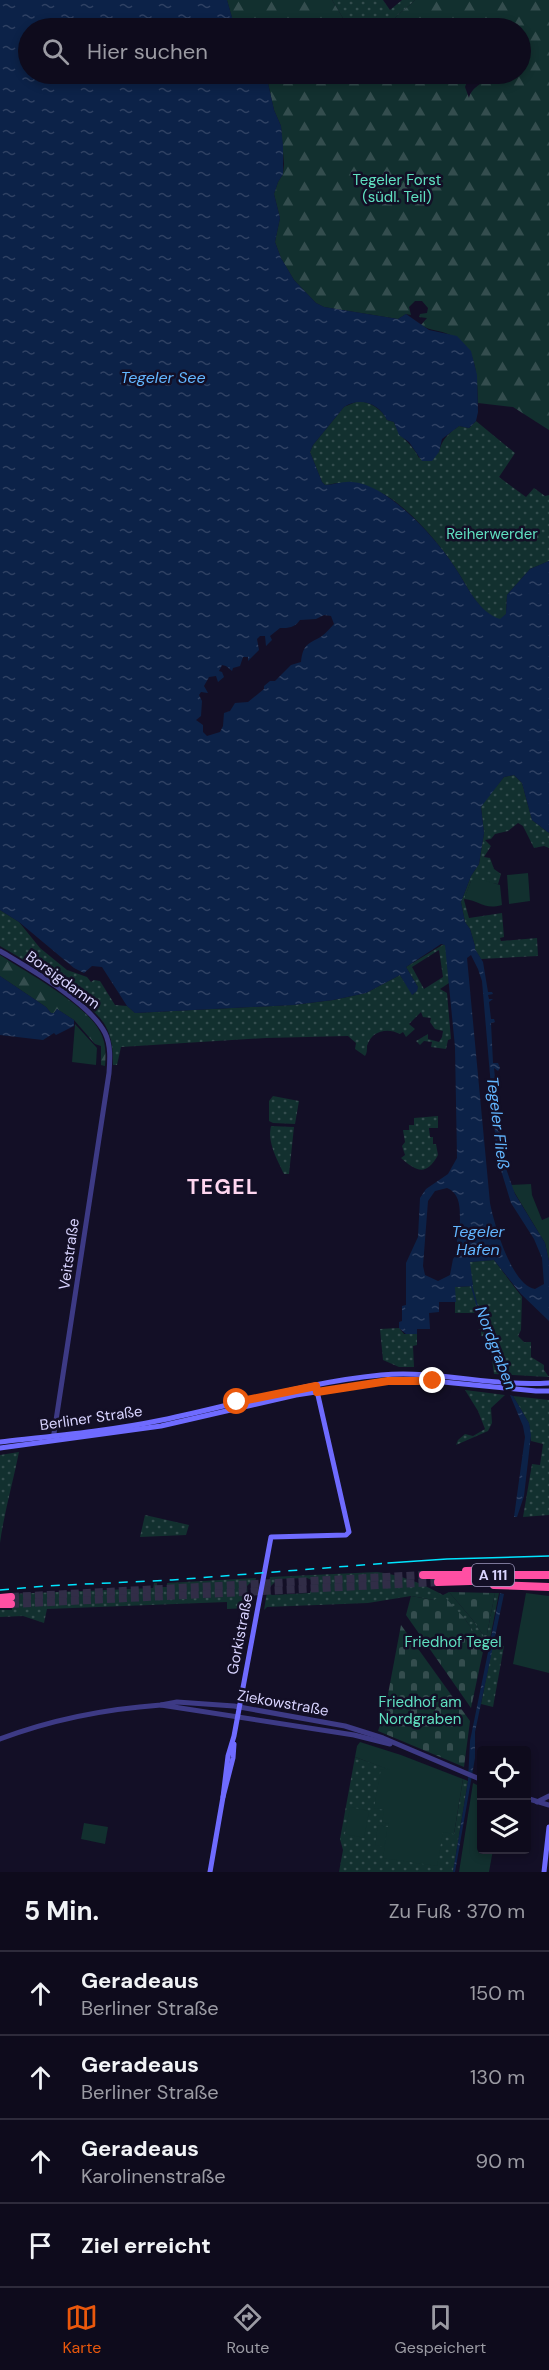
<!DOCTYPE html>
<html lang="de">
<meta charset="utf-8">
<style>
body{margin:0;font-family:"DM Sans",sans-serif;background:#171425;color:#f1f3f6}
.controls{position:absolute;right:18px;bottom:18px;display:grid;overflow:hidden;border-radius:6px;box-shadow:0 3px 9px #0003}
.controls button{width:54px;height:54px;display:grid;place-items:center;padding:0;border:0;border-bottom:2px solid #2e2b3b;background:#0e0b1c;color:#f1f3f6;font:30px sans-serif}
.stop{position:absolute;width:18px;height:18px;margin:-14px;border:4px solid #ea580c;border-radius:50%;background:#fff}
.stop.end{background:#ea580c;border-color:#fff;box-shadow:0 2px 6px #0008}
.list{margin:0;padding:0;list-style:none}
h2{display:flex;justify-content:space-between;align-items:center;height:78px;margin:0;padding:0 24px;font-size:26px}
h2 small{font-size:20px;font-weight:400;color:#9b9ba3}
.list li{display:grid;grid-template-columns:39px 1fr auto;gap:18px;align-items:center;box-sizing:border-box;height:84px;padding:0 24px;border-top:2px solid #2e2b3b}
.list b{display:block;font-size:22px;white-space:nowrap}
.list p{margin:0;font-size:20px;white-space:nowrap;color:#9b9ba3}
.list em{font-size:20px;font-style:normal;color:#9b9ba3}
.icon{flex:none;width:33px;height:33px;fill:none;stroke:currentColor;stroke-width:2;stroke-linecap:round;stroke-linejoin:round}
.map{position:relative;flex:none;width:549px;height:1872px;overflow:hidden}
.search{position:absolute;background:#0e0b1c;box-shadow:0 3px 9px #0003;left:18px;right:18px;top:18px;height:66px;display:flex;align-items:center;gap:15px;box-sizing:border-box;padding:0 21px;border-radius:33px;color:#9b9ba3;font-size:22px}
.sheet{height:414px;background:#0e0b1c}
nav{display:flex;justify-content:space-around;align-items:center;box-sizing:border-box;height:84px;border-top:2px solid #2e2b3b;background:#0e0b1c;font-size:16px;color:#9b9ba3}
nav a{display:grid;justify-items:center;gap:3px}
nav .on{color:#ea580c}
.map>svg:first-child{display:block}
</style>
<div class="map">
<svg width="549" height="1872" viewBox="0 0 549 1872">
<defs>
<pattern id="grass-dots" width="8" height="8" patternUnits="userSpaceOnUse" patternTransform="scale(1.5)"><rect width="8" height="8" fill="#12302f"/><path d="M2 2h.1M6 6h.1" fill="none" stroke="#344d4e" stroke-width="1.8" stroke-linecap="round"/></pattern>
<pattern id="forest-firs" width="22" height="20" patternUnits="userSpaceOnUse" patternTransform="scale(1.5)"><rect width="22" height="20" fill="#12302f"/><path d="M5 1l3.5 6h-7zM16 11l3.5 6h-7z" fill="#344d4e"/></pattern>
<pattern id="cemetery-stones" width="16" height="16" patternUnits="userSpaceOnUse" patternTransform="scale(1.5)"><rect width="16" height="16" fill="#12302f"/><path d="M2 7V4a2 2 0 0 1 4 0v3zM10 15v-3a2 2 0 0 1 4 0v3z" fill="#344d4e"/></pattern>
<pattern id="water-ripples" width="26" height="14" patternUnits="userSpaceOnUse" patternTransform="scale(1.5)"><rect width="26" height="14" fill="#0c2248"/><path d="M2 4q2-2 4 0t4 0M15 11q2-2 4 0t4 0" fill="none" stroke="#2f4163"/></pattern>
</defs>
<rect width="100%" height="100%" fill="#130f26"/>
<g fill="url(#grass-dots)" fill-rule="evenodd">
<path d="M332 0H383L390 10 402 0H415C406 10 393 15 390 28H349Z"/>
<path d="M358 401C370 402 382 409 387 420L394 422C400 440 411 441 419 458L439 452C442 439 448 434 459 426L469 428 476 421 515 453 499 477 526 497 534 488 545 496 549 495V561L530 569 507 595 506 614 500 620C478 612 468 587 456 569 442 546 404 502 379 492 369 487 350 484 339 483 334 483 330 485 325 485L322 482 310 452 313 445 344 407Z"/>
<path d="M514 775 522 783 532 820 549 833V848L544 846 534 848 523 826 518 823 508 831 495 834 491 839 485 840 491 846 484 857 490 858 494 869 501 874 498 884 471 881 464 900 469 918 502 913 504 937 500 938 501 941 537 938 538 956 481 959 475 949V946L470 929 465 922 461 902 471 876 479 864 484 833 481 807 483 803 504 777Z"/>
<path d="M0 910 19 922 40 948 67 970 87 977 91 982 94 980 100 981 115 1005 127 1006 135 1013 293 1005 333 1000 366 993 400 975 413 995 418 987 406 967 444 944 446 947 449 983 440 989 447 993 451 1039 448 1040 446 1049 431 1047 432 1042 424 1041 420 1045 416 1041 428 1034V1039L439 1042 442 1037 443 1031 435 1029 430 1022 431 1018 423 1017 421 1012 409 1024 415 1029 406 1037 403 1032 400 1034C387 1027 371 1031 367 1046 367 1050 367 1053 365 1056L355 1049 356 1043 348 1036 266 1038 121 1047 117 1065H113C113 1051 112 1037 105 1025 91 1001 25 960 0 946ZM439 950 443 977 424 989 412 967Z"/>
<path d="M273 1096 299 1101 295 1124 273 1123 269 1121V1101Z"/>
<path d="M438 1116V1128H429L430 1137H433V1144H436L438 1155C426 1177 416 1171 401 1158L405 1155 402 1146 405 1142 403 1130H409V1125H414V1118Z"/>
<path d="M271 1126 294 1127 289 1174H284C277 1159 267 1142 271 1126Z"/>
<path d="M494 1260 522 1297 521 1330 518 1336 524 1342H531V1357L544 1365V1370L549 1377 494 1374 489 1337 481 1336V1330L478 1329H481V1324L478 1323 477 1313H455V1287L473 1286 469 1262Z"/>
<path d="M399 1328 404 1334H417V1345L413 1346 414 1367H399L383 1360 380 1329Z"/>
<path d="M465 1390 505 1395 491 1408 492 1423 488 1431 456 1445 458 1440 465 1434 473 1436 485 1429 478 1411Z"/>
<path d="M513 1396 549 1400V1515L523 1517 532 1464 540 1465 543 1444 531 1441 529 1423Z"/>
<path d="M19 1452C13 1482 4 1513 0 1543V1455Z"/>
<path d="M145 1515 189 1525 186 1535 140 1537Z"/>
<path d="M377 1572C402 1575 421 1583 443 1595L449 1592 472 1619 486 1639 495 1593H499L488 1649 484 1648 465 1619 434 1600 411 1596 368 1603 267 1607 264 1610 267 1592 272 1595 310 1593V1591L313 1590 312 1580 307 1578 274 1579 276 1581 268 1589 270 1577Z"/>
<path d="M256 1578 255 1582 250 1583 247 1586 248 1600 251 1603 250 1610 248 1608 227 1609V1602L47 1609 44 1623 23 1616 0 1617V1610H12L11 1594 153 1588 154 1583H157V1587H167V1583Z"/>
<path d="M493 1644 504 1646 493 1707 481 1704Z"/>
<path d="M355 1757 392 1770 454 1834 463 1779 468 1781 453 1872H339L343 1850 340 1839Z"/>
</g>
<g fill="url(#forest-firs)">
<path d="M227 0H332L349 28H235Z"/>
<path d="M415 0H549V430L513 407 478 403C477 376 478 344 448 334 439 330 431 331 421 325L427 318 419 317 420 314 427 313 428 308 422 301H415L409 307 411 315 406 314 398 319 324 307 316 303 294 280 281 258 275 242 280 218 274 194 278 182 283 174 284 164 281 126 274 110 266 74H470L465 87 469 98C472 86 483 85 488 75L520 74V28H390C393 15 406 10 415 0Z"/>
<path d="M0 955C26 972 85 1004 99 1030 106 1041 106 1053 105 1066L101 1065V1046L95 1044 74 1020 57 1009 54 1013H51L46 1007 0 976Z"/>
</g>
<g fill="url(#cemetery-stones)">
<path d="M449 1592 495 1593 486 1639 472 1619Z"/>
<path d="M443 1595 465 1619 484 1647 471 1708 406 1615 411 1596 434 1600Z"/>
<path d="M401 1625 470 1721 464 1767 378 1731 385 1710Z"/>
</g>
<g fill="#12302f">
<path d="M528 873 530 901 509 904 507 875Z"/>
<path d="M476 878 500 885 502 905C483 910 481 901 464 899L471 881Z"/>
<path d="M75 1024 97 1048 96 1065 72 1062Z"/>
<path d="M531 1184 532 1195 542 1220 549 1217V1261L545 1243 510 1185Z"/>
<path d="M526 1593 549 1596V1673L513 1664Z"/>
<path d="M360 1742 401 1755 463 1779 454 1834 443 1832 437 1866 383 1858 387 1830 384 1847 375 1845 378 1825 388 1827 389 1824 382 1822 384 1810 374 1808 381 1769 390 1770 355 1757 357 1746Z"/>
<path d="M473 1783 481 1787 482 1850H493L489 1872H459Z"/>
<path d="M350 1807 369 1811 364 1838 345 1834Z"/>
<path d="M84 1823 108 1827 105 1844 81 1839Z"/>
</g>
<g fill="url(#water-ripples)" fill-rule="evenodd">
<path d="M0 0H227L235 28H28V74H266L274 110 281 126 283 146V174L278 182 274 194 280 218 275 242 281 258 294 280 316 303 324 307 398 319 406 314 429 330 457 336 471 351 477 375 478 412 476 421 469 428 459 426 442 439 439 452 432 461H422L409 442 399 435 394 422 387 420C380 404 360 396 344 407L313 445 310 452 322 482 325 485C334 485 343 481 352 482 388 484 438 540 456 569 468 587 478 612 500 619L506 614 507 595 530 569 549 561V833L532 820 522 783 514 775 504 777 481 807 484 833 479 864 471 876 461 902 465 922 470 929 475 946V949L483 962 488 992H492L493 994 488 995 489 999H493L489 1002 491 1019H494L495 1022 491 1023 493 1063H498L500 1068 498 1071 494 1068 503 1160 515 1194 545 1243 549 1261V1321L521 1294 494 1260 470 1262 473 1286 455 1287 456 1302H439V1312L429 1313 430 1329H417V1334H406L399 1328V1322L402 1321V1306L406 1305V1263L418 1237 420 1198 426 1189 448 1174 457 1158 455 1047 445 945 441 944 406 967 418 987 417 991 412 995 400 975 366 993 333 1000 293 1005 135 1013 127 1006 102 967 92 966 84 973 74 968 19 922 0 910ZM324 615 331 616 334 624C330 628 326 633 322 636 309 644 303 643 301 662L291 665 275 681H270L264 686V689L248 702 235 703 230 711 224 713 223 726 220 732 207 736 203 732V725L196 720 201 716 202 701 199 695 201 692 208 693 204 686 209 677 216 676 218 682 224 677 222 672 219 671 222 665 226 666 232 671 233 668 240 666 243 657H248V661L259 650 257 639 260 636H265L266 646 272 640 270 636 280 628C289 628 294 628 300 620L316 619ZM471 955 478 969 482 981 497 1157 511 1203 534 1239 542 1258 544 1284 535 1289C512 1286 494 1224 490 1203L467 958ZM447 1188C464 1195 459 1217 460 1233L457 1237V1254L453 1259 450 1275 438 1281 425 1275 423 1266 428 1201 435 1191Z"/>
<path d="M0 976 46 1007 51 1013H54L57 1009 74 1020V1026L56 1035 54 1033 43 1040 0 1035Z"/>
<path d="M510 1395 513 1396 529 1423 531 1435 524 1496 517 1517H514L525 1437 523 1426Z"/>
<path d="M500 1593 504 1594 475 1732V1758L455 1872H453L468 1781 470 1741Z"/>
</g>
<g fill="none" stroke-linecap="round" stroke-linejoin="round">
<path stroke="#0c2248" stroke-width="1.5" d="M471 1284 477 1305 492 1337 507 1381"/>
<g stroke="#312d47" stroke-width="8" stroke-dasharray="8 4" stroke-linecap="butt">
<path d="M11 1597 423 1575"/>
<path d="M11 1604 438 1582"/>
</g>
<g stroke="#3d3a85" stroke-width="5">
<path d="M0 951C30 969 89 1002 105 1033 111 1045 110 1060 109 1073L53 1440"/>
<path d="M161 1705 354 1735 390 1744"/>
<path d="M0 1739C53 1719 105 1709 161 1705L177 1702 234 1706 345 1726 383 1738 482 1780"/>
<path d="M526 1798 549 1805"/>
<path d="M537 1802 549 1796"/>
</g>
<g stroke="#6f6bff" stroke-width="5">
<path d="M0 1442C54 1436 109 1431 162 1420 235 1405 307 1382 381 1375 438 1370 493 1387 549 1383"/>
<path d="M0 1448 161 1426 296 1395 388 1381H433L536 1391H549"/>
<path d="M223 1797 228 1756 234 1736 271 1537 346 1535 349 1532 317 1391"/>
<path d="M210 1872 223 1797 233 1758 234 1744"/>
<path d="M544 1872 549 1827"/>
</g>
<g stroke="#ff4fa3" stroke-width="8">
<path d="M466 1571 508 1570"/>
<path d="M423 1575H549"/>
<path d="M438 1582 502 1580"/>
<path d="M494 1585 549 1587"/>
<path d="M0 1598 11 1597"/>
<path d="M0 1604H11"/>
</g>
<path stroke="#00e5ff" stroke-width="1.5" d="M388 1563 447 1559 549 1556"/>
<path stroke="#00e5ff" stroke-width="1.5" stroke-dasharray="9 8" stroke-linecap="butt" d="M0 1590 45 1586 172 1580 388 1563"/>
</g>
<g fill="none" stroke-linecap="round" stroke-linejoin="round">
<path stroke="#ea580c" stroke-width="8" d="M237 1402 316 1386 317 1392 388 1381H433"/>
</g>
<g text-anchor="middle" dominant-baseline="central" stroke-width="5" stroke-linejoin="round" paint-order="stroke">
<rect fill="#130f26" stroke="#9e99be" stroke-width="1.5" x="472" y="1564" width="42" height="22" rx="4.5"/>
<g font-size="14" font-weight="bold" fill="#d9d4ff">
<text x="493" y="1575">A 111</text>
</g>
<g font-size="15" fill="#5fe0c0" stroke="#130f26">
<text x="397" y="180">Tegeler Forst<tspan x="397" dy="17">(südl. Teil)</tspan></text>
<text x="492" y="534">Reiherwerder</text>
<text x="453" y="1642">Friedhof Tegel</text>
<text x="420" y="1702">Friedhof am<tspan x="420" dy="17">Nordgraben</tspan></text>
</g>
<g font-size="15" fill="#d9d4ff" stroke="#130f26">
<text transform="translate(63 980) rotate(36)">Borsigdamm</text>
<text transform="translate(69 1254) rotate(-82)">Veitstraße</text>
<text transform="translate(91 1418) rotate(-8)">Berliner Straße</text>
<text transform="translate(240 1634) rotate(-79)">Gorkistraße</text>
<text transform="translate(283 1703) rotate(10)">Ziekowstraße</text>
</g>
<g font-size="16" font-style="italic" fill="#62b6ff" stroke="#130f26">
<text x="163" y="377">Tegeler See</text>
<text transform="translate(498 1123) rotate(83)">Tegeler Fließ</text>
<text x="478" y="1231">Tegeler<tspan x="478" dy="18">Hafen</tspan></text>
<text transform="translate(496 1348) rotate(69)">Nordgraben</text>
</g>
<g font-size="21" font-weight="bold" letter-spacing="1.5" fill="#ffd6f0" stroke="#130f26">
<text x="223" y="1187">TEGEL</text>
</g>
</g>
</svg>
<div class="controls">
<button><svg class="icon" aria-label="locate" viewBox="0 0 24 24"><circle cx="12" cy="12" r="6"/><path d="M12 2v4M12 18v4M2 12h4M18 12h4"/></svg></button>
<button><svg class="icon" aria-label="layers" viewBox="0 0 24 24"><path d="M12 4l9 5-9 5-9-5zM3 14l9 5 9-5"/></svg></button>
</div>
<div class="stop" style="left:237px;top:1402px"></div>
<div class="stop end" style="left:433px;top:1381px"></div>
<div class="search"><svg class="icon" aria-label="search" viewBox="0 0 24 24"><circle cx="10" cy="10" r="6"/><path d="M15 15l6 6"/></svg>Hier suchen</div>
</div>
<section class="sheet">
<h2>5 Min.<small>Zu Fuß · 370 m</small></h2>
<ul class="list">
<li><svg class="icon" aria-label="ahead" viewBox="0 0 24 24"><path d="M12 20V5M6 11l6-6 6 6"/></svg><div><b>Geradeaus</b><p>Berliner Straße</p></div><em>150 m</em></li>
<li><svg class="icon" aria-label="ahead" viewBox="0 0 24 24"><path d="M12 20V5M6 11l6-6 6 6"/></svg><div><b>Geradeaus</b><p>Berliner Straße</p></div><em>130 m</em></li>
<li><svg class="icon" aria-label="ahead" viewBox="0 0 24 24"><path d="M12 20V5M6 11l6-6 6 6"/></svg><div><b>Geradeaus</b><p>Karolinenstraße</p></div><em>90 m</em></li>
<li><svg class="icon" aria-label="arrive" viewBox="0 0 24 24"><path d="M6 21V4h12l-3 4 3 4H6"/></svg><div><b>Ziel erreicht</b></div></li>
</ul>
</section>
<nav>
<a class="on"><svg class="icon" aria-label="map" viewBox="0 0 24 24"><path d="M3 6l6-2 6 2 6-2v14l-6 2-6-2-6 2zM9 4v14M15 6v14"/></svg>Karte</a>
<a><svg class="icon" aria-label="directions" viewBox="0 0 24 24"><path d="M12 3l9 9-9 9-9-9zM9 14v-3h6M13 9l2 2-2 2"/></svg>Route</a>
<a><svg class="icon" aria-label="saved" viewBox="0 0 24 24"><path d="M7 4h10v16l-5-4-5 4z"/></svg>Gespeichert</a>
</nav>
